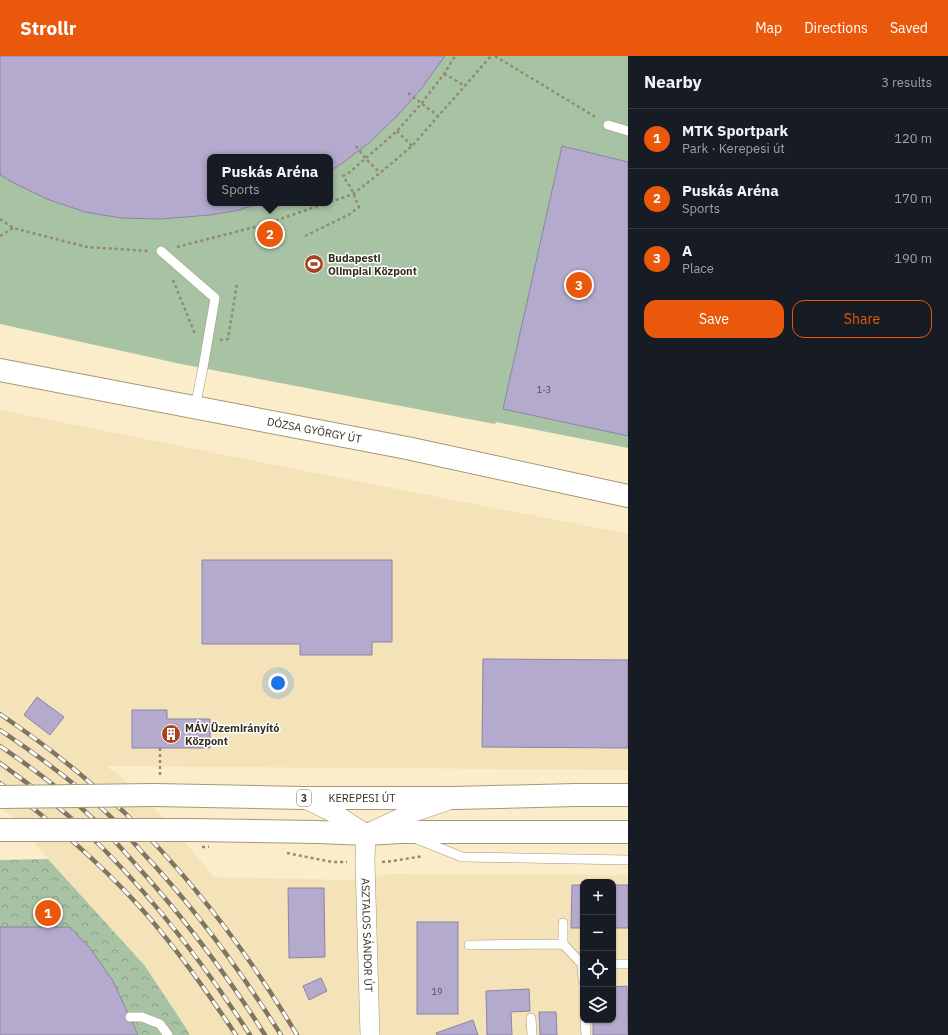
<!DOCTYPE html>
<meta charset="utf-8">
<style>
body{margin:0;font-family:"IBM Plex Sans",sans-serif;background:#20242c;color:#f1f3f6}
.controls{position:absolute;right:12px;bottom:12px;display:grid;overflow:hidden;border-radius:8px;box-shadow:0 1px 3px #0004}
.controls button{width:36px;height:36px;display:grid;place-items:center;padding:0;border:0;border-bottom:1px solid #363941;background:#171b24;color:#f1f3f6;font:20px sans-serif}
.you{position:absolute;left:278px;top:627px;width:14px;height:14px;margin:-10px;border:3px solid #fff;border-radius:50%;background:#1a73e8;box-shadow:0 0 0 6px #1a73e833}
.badge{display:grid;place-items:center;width:26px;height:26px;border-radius:50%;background:#ea580c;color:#fff;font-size:13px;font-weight:700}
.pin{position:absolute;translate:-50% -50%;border:2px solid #fff;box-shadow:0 1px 4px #0006}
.popup{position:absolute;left:207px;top:98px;width:126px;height:52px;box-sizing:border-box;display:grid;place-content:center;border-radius:8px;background:#171b24;filter:drop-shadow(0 1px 3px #0005);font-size:13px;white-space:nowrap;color:#9ea1a6}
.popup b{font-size:15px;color:#f1f3f6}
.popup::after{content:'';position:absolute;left:50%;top:100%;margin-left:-8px;border:8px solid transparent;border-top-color:#171b24}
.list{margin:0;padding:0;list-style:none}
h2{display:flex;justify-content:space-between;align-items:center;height:52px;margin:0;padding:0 16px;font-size:17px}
h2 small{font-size:13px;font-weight:400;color:#9ea1a6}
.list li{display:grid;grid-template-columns:26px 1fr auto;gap:12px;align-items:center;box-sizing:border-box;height:60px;padding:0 16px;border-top:1px solid #363941}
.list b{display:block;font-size:15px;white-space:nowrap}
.list p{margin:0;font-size:13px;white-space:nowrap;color:#9ea1a6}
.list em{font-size:13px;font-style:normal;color:#9ea1a6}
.actions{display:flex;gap:8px;padding:12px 16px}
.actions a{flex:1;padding:9px 0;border:1px solid #ea580c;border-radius:12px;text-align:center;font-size:14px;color:#ea580c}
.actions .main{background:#ea580c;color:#fff}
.icon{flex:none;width:22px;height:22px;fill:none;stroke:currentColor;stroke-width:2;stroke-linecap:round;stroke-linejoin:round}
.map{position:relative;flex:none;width:628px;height:979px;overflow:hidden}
header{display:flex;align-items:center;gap:24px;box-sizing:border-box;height:56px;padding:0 20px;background:#ea580c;color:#fff}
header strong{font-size:19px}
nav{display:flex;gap:22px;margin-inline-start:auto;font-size:14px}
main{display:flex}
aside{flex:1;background:#171b24}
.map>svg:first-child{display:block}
</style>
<header>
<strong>Strollr</strong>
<nav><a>Map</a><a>Directions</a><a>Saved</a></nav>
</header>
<main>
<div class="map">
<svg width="628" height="979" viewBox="0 0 628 979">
<defs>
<pattern id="park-crowns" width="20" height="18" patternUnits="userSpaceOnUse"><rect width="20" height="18" fill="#a7c3a4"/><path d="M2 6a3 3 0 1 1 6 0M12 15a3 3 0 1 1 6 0" fill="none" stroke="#899f85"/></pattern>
</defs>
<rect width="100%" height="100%" fill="#fbedc9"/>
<path fill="#f4e3b8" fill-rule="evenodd" d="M0 354 244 403 628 478V714L106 710 120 720 169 767 214 821 350 824 389 818 628 819V979H190L186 972 145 910 0 749ZM583 826H613V964H583Z"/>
<path fill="url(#park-crowns)" d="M48 803 145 910 186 972 190 979H0V804Z"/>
<path fill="#a7c3a4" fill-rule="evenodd" d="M0 0H628V392L496 366 495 368 181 308 0 268ZM210 101H330V147H210Z"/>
<g fill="#b3aacd" stroke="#8c83a4">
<path d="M0 0H445L421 33 397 60 370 86 341 108 330 115V101H210V147H260L239 154 210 159 161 163 121 162 85 156 47 143 12 126 0 119Z"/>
<path d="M562 90 628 106V380L503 353Z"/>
<path d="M202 504H392V586H372V599H300V588H202Z"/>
<path d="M483 603 628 604V692L482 691Z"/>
<path d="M37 641 64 661 50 679 24 659Z"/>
<path d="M132 654H167V663H210V692H132Z"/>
<path d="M572 829H583V872H571Z"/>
<rect x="613" y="829" width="15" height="43"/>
<path d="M288 832H324L325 901 289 902Z"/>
<rect x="417" y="866" width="41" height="92"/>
<path d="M0 871H70L90 892 113 925 138 979H0Z"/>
<path d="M321 922 327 935 309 944 303 930Z"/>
<path d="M627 930 628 979H593V964H613V931Z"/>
<path d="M529 933 530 955 511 956 512 979H487L486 935Z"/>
<path d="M539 956H556L557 979H540Z"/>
<path d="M473 964 478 979H437L436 977Z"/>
</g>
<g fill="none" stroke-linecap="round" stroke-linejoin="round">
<g stroke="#a59876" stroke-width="10">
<g id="lane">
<path d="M608 69 628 75"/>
<path d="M161 195 215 242 203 312 195 351"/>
<path d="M417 783 462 801 628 804"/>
<path d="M563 867V888"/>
<path d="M469 889 563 888 582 908 583 924"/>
<path d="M613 908H628"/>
<path d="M130 961H142L160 968 168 979"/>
<path d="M531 962 532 979"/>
<path d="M585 964 586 979"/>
</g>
</g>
<g stroke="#a59876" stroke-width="20">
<g id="street">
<path d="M303 742 332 756 366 778 411 757 447 745"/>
<path id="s1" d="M366 778 365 806 370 979"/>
</g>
</g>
<g stroke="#a59876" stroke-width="24">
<g id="secondary">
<path id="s2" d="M0 314 407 392 628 440"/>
</g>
</g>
<g stroke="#a59876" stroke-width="24">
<g id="primary">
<path id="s3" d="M154 739 303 742H454L576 739H628"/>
<path d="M192 774 318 776 366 778 401 776H628"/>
</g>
</g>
<g stroke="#948a72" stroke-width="2.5" stroke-dasharray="3 3" stroke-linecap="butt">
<path d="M495 0 597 62"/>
<path d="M444 18 450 21 465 30"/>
<path d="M408 37 438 60"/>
<path d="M397 75 412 90"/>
<path d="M356 90 366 103 380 117"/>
<path d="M330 146 353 138 380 117 412 90 491 0"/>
<path d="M0 163 13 172 87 191 148 195"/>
<path d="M0 180 13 172"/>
<path d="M305 180 350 158 359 151 351 132 343 120 350 116 397 75 421 48 444 18 455 0"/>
<path d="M177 191 266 168 326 147"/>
<path d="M173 224 195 278"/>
<path d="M220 284 228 283 237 228"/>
<path d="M160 692V719"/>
<path d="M287 797 332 806H347"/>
<path d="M382 806 393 805 423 800"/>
</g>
<use href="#lane" stroke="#fff" stroke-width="9"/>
<use href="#street" stroke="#fff" stroke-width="19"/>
<use href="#secondary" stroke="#fff" stroke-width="22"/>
<use href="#primary" stroke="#fff" stroke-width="22"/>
<g stroke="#7f7660" stroke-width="4.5">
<g id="rail">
<path d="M0 658C34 681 66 705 96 732 105 740 115 748 124 756 191 822 249 898 297 979"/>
<path d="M0 674C39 700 78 729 112 762 122 773 132 785 142 796 195 852 240 914 281 979"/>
<path d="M0 690C34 713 68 739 98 767 111 781 124 795 137 810 185 863 227 919 265 979"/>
<path d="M0 707C28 728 57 748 83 773 148 834 202 905 250 979"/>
<path d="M0 727C50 764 97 804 139 850 175 890 206 934 236 979"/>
</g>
</g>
<use href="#rail" stroke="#fff" stroke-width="3" stroke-dasharray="9" stroke-linecap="butt"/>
<g stroke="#a59876" stroke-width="24" stroke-linecap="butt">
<g id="primary-bridge">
<path d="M0 741 154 739"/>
<path d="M0 774H192"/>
</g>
</g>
<path stroke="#948a72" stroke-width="2.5" stroke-dasharray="3 3" stroke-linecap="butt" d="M202 791H209"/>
<use href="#primary-bridge" stroke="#fff" stroke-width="22"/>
</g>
<defs>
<g id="stadium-disc" transform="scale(1)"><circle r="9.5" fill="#a9421e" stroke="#fff"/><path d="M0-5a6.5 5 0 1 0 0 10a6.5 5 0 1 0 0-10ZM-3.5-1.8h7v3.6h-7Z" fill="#fff"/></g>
<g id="building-disc" transform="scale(1)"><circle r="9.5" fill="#a9421e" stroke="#fff"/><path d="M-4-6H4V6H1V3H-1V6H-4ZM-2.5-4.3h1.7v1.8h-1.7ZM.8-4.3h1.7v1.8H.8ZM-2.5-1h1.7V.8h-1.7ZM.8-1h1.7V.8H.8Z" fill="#fff"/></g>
</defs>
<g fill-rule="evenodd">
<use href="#stadium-disc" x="314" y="208"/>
<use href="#building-disc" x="171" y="678"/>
</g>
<g text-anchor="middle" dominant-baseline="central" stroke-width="3" stroke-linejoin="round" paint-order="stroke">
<g font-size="9" fill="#534d4b">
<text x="544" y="333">1-3</text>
<text x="437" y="935">19</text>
</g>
<rect fill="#fff" stroke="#706d63" stroke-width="1" x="297" y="734" width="14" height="16" rx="3"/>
<g font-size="10" font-weight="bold" fill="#332e20">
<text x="304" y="742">3</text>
</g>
<g font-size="11" font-weight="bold" fill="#332e20" stroke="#fff" text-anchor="start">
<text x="328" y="202">Budapesti<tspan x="328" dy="13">Olimpiai Központ</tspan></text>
<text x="185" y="672">MÁV Üzemirányító<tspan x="185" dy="13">Központ</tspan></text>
</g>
<g font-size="11" fill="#332e20" stroke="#fff">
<text stroke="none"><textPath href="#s2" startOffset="320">DÓZSA GYÖRGY ÚT</textPath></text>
<text stroke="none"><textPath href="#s3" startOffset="208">KEREPESI ÚT</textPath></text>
<text stroke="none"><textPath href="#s1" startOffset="101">ASZTALOS SÁNDOR ÚT</textPath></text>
</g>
</g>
</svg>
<div class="controls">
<button>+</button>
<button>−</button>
<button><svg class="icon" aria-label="locate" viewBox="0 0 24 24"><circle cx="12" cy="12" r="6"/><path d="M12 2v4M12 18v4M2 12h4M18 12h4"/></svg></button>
<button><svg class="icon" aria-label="layers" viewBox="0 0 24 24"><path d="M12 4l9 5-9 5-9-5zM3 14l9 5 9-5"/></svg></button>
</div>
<div class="you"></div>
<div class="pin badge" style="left:48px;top:857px">1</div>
<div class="pin badge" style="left:270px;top:178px">2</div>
<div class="popup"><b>Puskás Aréna</b>Sports</div>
<div class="pin badge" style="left:579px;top:229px">3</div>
</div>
<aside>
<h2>Nearby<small>3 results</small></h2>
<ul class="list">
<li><span class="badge">1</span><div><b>MTK Sportpark</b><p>Park · Kerepesi út</p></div><em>120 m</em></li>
<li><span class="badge">2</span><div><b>Puskás Aréna</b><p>Sports</p></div><em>170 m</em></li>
<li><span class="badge">3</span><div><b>A</b><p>Place</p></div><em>190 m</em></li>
</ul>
<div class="actions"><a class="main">Save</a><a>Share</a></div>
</aside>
</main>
